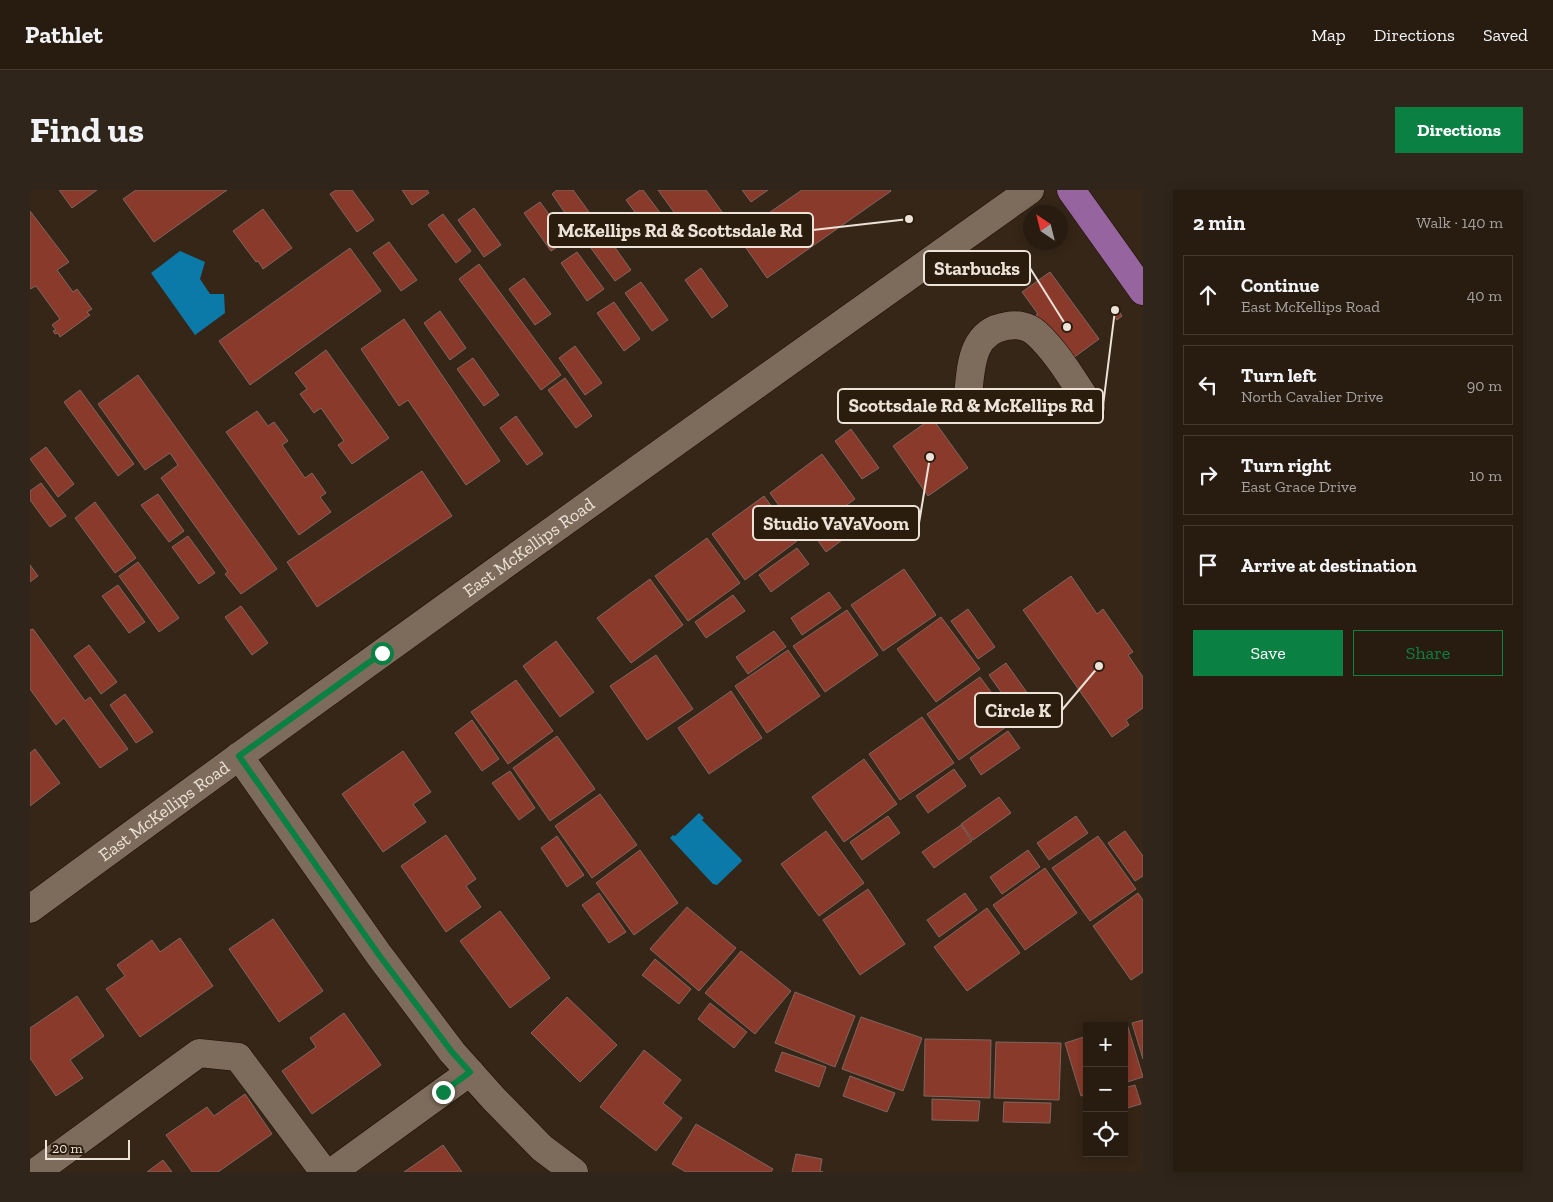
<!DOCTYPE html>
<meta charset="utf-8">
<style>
body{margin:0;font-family:"Zilla Slab",serif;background:#30251a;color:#f1f3f6}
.controls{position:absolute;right:15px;bottom:15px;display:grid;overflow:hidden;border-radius:0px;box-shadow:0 2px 12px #0003}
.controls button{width:45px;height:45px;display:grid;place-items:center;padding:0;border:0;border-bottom:1px solid #443a31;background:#281c11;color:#f1f3f6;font:25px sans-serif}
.compass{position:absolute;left:993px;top:15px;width:45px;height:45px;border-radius:50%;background:#281c11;box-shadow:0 2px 12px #0003;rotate:325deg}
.scale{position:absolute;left:15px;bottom:12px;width:85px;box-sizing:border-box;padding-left:5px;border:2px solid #ece2d8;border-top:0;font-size:14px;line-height:18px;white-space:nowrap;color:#ece2d8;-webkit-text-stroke:4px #2b1d0e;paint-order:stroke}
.stop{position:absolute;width:15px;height:15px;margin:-11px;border:4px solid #0b8043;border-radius:50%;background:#fff}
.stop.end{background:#0b8043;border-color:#fff;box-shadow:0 1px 5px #0008}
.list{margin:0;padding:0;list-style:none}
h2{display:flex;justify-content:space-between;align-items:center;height:65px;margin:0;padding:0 20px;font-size:21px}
h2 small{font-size:16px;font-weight:400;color:#a5a19f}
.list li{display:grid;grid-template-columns:32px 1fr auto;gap:15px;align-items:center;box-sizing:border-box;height:80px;margin:0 10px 10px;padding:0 10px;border:1px solid #443a31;border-radius:0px}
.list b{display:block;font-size:19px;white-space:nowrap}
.list p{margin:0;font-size:16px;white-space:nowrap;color:#a5a19f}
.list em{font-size:16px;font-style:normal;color:#a5a19f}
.actions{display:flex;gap:10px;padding:15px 20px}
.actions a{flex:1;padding:11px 0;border:1px solid #0b8043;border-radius:0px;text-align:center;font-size:18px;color:#0b8043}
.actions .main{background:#0b8043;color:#fff}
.icon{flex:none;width:28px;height:28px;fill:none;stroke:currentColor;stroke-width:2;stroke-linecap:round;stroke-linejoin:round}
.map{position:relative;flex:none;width:1113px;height:982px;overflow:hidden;border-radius:0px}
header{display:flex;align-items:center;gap:30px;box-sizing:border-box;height:70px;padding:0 25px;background:#281c11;border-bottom:1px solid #443a31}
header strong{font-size:24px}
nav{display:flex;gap:28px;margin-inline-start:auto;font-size:18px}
.intro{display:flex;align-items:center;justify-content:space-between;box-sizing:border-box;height:120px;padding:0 30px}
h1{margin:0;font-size:35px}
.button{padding:12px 22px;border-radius:0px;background:#0b8043;color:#fff;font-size:18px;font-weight:700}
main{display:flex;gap:30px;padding:0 30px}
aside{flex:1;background:#281c11;border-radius:0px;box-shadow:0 2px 12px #0003}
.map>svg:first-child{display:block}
</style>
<header>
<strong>Pathlet</strong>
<nav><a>Map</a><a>Directions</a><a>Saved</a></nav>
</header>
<div class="intro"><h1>Find us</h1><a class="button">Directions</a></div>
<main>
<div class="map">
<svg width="1113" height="982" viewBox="0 0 1113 982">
<rect width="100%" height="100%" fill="#352617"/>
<g fill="#0c7aa8">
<path d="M150 61 175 72 170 89 180 104H194L195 123 165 145 121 83Z"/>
<path d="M669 623 674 628 672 630 711 669 712 671 687 695 683 694 640 648 643 645 645 646Z"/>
</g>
<g fill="#8a3a2b" stroke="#7f6660">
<path d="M29 0H67L42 18Z"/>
<path d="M106 0H197L124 52 93 9Z"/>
<path d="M306 0H322L344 30 327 42 300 4Z"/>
<path d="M372 0H397L399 3 382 15Z"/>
<path d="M527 0H543L565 30 548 42 522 4Z"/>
<path d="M610 0H613L640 36 624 48 596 10Z"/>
<path d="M628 0H676L698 30 661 58 645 36 651 32Z"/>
<path d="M712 0H738L721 12Z"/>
<path d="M772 0H860L861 1 737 88 707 45Z"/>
<path d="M510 12 538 50 521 61 494 23Z"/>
<path d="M444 18 471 55 454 67 428 30Z"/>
<path d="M233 19 262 58 233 79 228 71 226 72 203 41Z"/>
<path d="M0 21 39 72 27 80 43 102 47 99 62 119 57 122 60 125 30 147 28 143 25 144 23 141 26 140 22 135 30 129 6 96 0 99Z"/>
<path d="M413 24 441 61 426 73 398 35Z"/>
<path d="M574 42 601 80 585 91 558 54Z"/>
<path d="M359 52 387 90 371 101 343 63Z"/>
<path d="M320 58 351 101 220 195 189 151Z"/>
<path d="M547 62 574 99 557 111 531 73Z"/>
<path d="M449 74 531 185 511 200 429 89Z"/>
<path d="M671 78 698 116 682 128 655 90Z"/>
<path d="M1020 82 1069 149 1039 171 1006 125 1008 124 992 102Z"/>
<path d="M494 88 521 124 505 135 479 99Z"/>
<path d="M611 92 638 130 622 141 595 103Z"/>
<path d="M584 112 610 149 594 161 567 123Z"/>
<path d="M1085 115 1092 126 1087 130 1079 119Z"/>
<path d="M410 121 436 158 420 170 394 133Z"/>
<path d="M374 129 470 271 436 295 378 210 369 216 331 159Z"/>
<path d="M545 156 572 193 555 205 529 168Z"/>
<path d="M296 160 359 248 322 274 308 255 314 251 291 218 284 223 270 204 277 199 265 183Z"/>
<path d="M443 168 469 205 454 216 427 179Z"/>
<path d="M108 185 247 379 211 404 195 384 198 382 131 288 148 275 140 263 115 280 68 214Z"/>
<path d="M535 188 562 226 546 238 518 200Z"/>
<path d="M50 200 104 274 88 286 34 212Z"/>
<path d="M227 221 238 236 244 232 258 251 252 255 275 288 282 283 296 303 290 307 301 322 269 345 196 242Z"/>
<path d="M486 226 513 264 497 275 470 238Z"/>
<path d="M902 228 938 278 898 306 863 256Z"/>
<path d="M821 239 849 278 832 289 805 251Z"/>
<path d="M16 257 44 294 28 307 0 269Z"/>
<path d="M792 264 825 309 772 348 740 303Z"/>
<path d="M392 281 422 326 287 417 257 372Z"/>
<path d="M11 293 36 326 20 337 0 310V301Z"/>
<path d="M128 304 154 341 139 352 111 315Z"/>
<path d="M734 306 767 351 715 390 682 344Z"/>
<path d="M65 312 106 368 85 383 45 328Z"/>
<path d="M822 318 834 334 796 362 784 345Z"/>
<path d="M158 346 185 383 169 394 142 357Z"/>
<path d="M677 348 710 393 658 431 625 386Z"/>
<path d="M767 358 779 374 741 402 729 385Z"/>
<path d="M108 372 149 428 129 442 89 386Z"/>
<path d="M0 375 8 386 0 392Z"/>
<path d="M874 379 906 425 853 461 821 415Z"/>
<path d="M1041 386 1067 424 1073 419 1103 462 1098 465 1113 487V518L1096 530 1099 535 1082 547 993 420Z"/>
<path d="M620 389 653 435 601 473 567 428Z"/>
<path d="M88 395 115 432 99 443 72 406Z"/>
<path d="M799 402 811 418 772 445 761 428Z"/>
<path d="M703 405 715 421 676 448 665 432Z"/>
<path d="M211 416 238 453 222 465 195 427Z"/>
<path d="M938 419 965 457 948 469 921 431Z"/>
<path d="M817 420 848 465 795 502 763 456Z"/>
<path d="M911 427 950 479 906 512 867 459Z"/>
<path d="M3 439 55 511 60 507 98 559 70 578 34 528 26 535 0 499V440Z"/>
<path d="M744 441 756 457 718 484 706 467Z"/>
<path d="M526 451 564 502 530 527 493 476Z"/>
<path d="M59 455 87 492 71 504 44 466Z"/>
<path d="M758 460 790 506 737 543 705 496Z"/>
<path d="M626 465 663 519 617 550 580 496Z"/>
<path d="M976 473 1003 511 986 523 959 485Z"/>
<path d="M950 487 983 532 929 570 897 524Z"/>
<path d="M486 490 523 541 478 574 441 522Z"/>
<path d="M701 501 732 548 679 584 648 538Z"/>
<path d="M95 504 123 542 106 553 80 515Z"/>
<path d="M892 527 924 573 870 610 839 564Z"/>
<path d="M442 530 469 569 452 581 425 543Z"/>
<path d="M978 541 990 558 951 585 940 568Z"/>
<path d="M527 546 565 599 520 631 483 578Z"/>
<path d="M5 559 30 593 0 616V563Z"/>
<path d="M373 561 401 602 383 614 396 632 353 662 312 604Z"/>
<path d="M834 569 867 614 814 652 782 607Z"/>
<path d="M924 579 936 596 898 623 886 606Z"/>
<path d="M480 581 505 618 489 630 462 593Z"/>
<path d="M570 604 607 655 562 688 525 636Z"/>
<path d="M969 607 981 623 943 650 931 634Z"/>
<path d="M858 626 870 643 832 670 820 652Z"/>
<path d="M1046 626 1058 643 1019 670 1007 653Z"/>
<path d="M931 635 942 651 904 678 892 662Z"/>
<path d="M796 641 834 693 789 726 751 674Z"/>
<path d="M1095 641 1113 666V686L1105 691 1078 653Z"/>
<path d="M416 645 446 689 436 696 451 717 416 742 371 676Z"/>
<path d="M527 646 554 685 537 697 511 658Z"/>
<path d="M1068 646 1106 699 1060 731 1022 678Z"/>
<path d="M610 660 648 713 604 745 566 693Z"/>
<path d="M998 660 1010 677 972 704 960 687Z"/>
<path d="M1015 678 1047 723 995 760 963 715Z"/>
<path d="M838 699 875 754 830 785 793 730Z"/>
<path d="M569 703 596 742 579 753 552 715Z"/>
<path d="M935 703 947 720 909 747 897 730Z"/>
<path d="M1108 703 1113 710V782L1101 790 1063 736Z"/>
<path d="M657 717 706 758 669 801 620 759Z"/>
<path d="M957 718 990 763 937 801 904 757Z"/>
<path d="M470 721 520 788 480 818 430 751Z"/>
<path d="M243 729 293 801 249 832 199 759Z"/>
<path d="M150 748 183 796 110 847 76 799 95 786 87 775 122 750 130 762Z"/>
<path d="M711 761 761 801 725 844 675 803Z"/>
<path d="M625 769 661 799 649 814 612 785Z"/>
<path d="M765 802 825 826 805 877 745 853Z"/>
<path d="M47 806 74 846 40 870 53 888 26 906 0 868V838Z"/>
<path d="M537 807 587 855 550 892 501 843Z"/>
<path d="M680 813 717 842 704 858 668 829Z"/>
<path d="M314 823 351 875 282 924 252 881 286 857 280 848Z"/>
<path d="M831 827 892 848 873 901 812 879Z"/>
<path d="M1113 830V869L1102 833Z"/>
<path d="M1097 834 1113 887 1094 893V836H1091Z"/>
<path d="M1057 846V904L1051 906 1035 853Z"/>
<path d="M895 849 961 850 960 908 894 906Z"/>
<path d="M966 852 1031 853 1029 910 964 908Z"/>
<path d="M614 860 651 890 633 913 652 928 626 961 570 917Z"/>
<path d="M752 862 796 877 789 897 745 881Z"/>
<path d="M820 886 865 903 857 922 813 906Z"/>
<path d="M1105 895 1111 914 1094 919V898Z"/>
<path d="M215 904 242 944 188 982H162L136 945 177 917 184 926Z"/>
<path d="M902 909 950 911 948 931 902 930Z"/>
<path d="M974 912 1021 913 1020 933 973 932Z"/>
<path d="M666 934 743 979 741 982H656L642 974Z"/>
<path d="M413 955 432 982H374Z"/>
<path d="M766 964 792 969 790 981 793 982H762Z"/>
<path d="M133 970 142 982H117Z"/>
</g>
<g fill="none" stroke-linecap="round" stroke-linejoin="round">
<g stroke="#1c0f03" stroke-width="29">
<g id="minor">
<path d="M938 206C941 177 941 141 977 136 987 134 998 136 1006 143 1028 163 1044 192 1061 217"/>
<path d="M209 566 349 765 422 862 464 909 512 958 544 982"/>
<path id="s1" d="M0 719C331 476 665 238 1000 0"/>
<path d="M6 982 169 863 208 867 294 982"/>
<path d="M302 982 440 882"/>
</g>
</g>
<g stroke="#1c0f03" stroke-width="29">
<path id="major" d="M1041 0 1113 101"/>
</g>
<use href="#minor" stroke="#7d6c5b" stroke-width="28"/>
<use href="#major" stroke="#96649f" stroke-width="28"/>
</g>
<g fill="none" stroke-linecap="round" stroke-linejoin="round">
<path stroke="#0b8043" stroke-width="6" d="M352 463 209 566 349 765 422 862 440 882 413 902"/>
</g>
<g text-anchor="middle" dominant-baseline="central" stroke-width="4.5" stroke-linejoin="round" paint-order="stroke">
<g font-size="18" fill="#ece2d8" stroke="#2b1d0e">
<text stroke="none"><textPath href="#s1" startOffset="616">East McKellips Road</textPath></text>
<text stroke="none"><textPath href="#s1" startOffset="166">East McKellips Road</textPath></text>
</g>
</g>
<path fill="none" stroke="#ece2d8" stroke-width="2" d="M879 29L783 40M1037 137L1000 78M1085 120L1073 216M900 267L889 333M1069 476L1032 520"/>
<g fill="#ece2d8" stroke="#2b1d0e" stroke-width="2">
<circle cx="879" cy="29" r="5"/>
<circle cx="1037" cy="137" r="5"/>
<circle cx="1085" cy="120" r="5"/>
<circle cx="900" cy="267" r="5"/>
<circle cx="1069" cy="476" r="5"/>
</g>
<g fill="#2b1d0e" stroke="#ece2d8" stroke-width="2">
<rect x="518" y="23" width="265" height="34" rx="5"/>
<rect x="894" y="61" width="106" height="34" rx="5"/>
<rect x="808" y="199" width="265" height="34" rx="5"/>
<rect x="723" y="316" width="166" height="34" rx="5"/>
<rect x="945" y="503" width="87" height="34" rx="5"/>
</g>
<g font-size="19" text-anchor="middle" font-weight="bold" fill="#ece2d8">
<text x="650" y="47">McKellips Rd &amp; Scottsdale Rd</text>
<text x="947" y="85">Starbucks</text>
<text x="941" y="222">Scottsdale Rd &amp; McKellips Rd</text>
<text x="806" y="340">Studio VaVaVoom</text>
<text x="988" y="527">Circle K</text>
</g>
</svg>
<div class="controls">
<button>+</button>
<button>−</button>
<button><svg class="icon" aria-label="locate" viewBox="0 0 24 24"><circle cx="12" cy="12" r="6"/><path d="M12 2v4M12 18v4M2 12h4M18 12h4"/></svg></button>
</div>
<svg class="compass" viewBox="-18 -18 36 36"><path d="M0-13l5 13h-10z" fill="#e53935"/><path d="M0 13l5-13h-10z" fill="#a5a19f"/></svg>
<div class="scale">20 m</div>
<div class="stop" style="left:352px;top:463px"></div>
<div class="stop end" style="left:413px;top:902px"></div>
</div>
<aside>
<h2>2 min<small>Walk · 140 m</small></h2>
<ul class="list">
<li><svg class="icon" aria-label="ahead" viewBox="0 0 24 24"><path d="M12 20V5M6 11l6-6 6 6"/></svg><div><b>Continue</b><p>East McKellips Road</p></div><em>40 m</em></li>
<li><svg class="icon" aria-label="left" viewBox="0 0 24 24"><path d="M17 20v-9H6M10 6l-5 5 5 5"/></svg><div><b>Turn left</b><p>North Cavalier Drive</p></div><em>90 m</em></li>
<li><svg class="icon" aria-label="right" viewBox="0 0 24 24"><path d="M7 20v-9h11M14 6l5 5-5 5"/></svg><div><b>Turn right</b><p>East Grace Drive</p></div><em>10 m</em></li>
<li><svg class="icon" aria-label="arrive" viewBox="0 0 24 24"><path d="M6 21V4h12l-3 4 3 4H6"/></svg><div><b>Arrive at destination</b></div></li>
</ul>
<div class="actions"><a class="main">Save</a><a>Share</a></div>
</aside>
</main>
